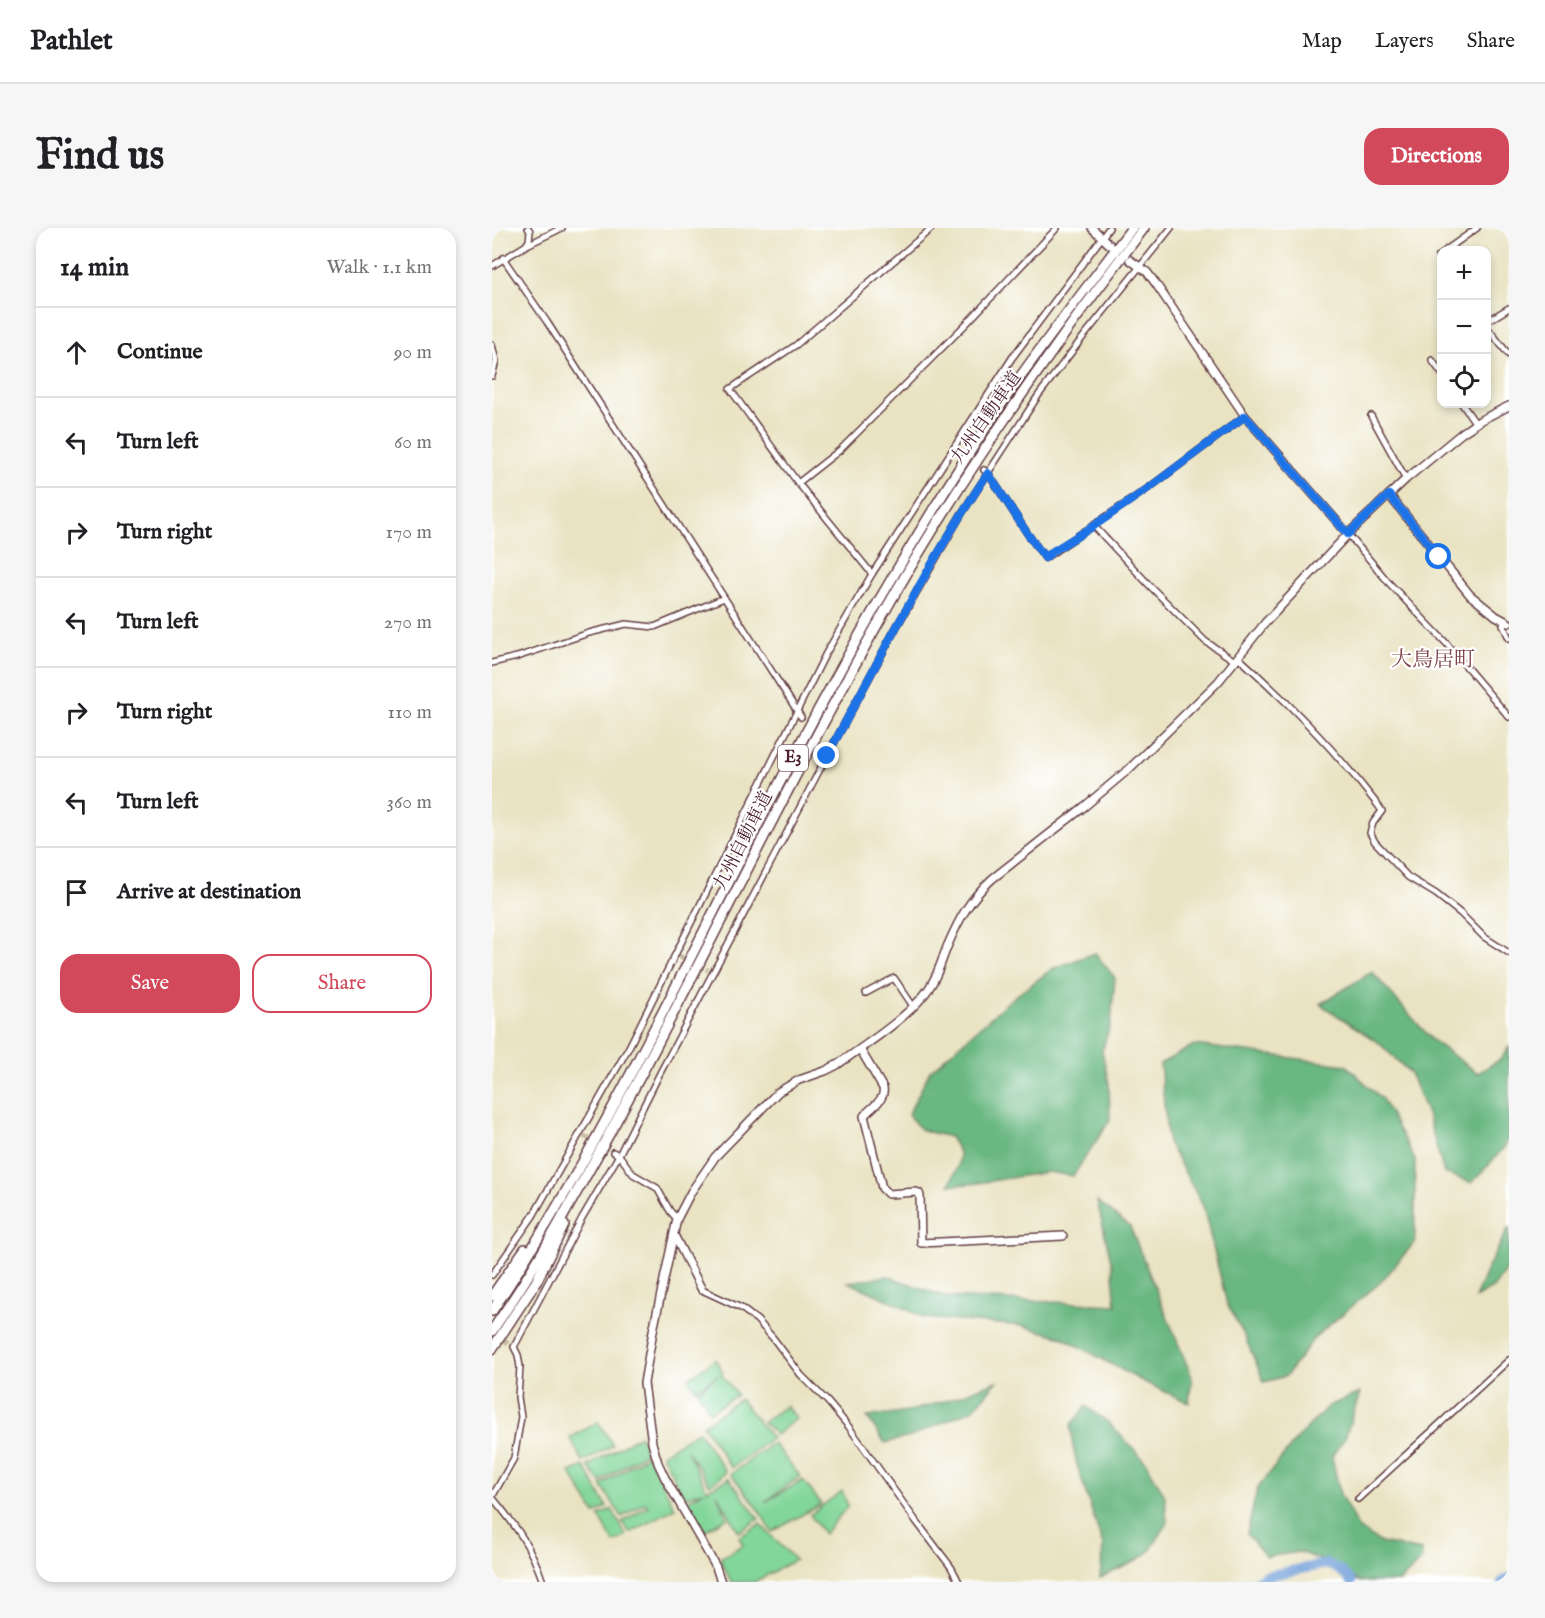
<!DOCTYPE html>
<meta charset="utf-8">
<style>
body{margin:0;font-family:"IM FELL English","Noto Serif JP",serif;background:#f6f6f6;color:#202124}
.controls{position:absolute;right:18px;top:18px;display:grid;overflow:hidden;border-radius:12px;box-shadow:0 3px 9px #0003}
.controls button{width:54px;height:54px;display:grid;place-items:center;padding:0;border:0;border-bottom:2px solid #e0e0e0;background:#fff;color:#202124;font:30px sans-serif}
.stop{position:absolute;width:18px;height:18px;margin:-14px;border:4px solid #1a73e8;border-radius:50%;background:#fff}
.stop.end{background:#1a73e8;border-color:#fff;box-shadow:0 2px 6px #0008}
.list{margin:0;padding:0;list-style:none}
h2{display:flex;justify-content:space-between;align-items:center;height:78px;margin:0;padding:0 24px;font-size:26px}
h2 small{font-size:20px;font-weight:400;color:#757577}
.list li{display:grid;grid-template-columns:39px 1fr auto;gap:18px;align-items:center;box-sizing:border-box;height:90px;padding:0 24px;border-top:2px solid #e0e0e0}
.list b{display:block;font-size:22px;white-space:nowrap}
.list em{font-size:20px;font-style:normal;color:#757577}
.actions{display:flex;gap:12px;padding:18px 24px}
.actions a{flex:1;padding:14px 0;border:2px solid #d1495b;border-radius:18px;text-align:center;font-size:21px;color:#d1495b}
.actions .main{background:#d1495b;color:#fff}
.icon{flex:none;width:33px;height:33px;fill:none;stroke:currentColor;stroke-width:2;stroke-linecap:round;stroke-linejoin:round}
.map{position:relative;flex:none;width:1017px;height:1354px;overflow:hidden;border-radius:18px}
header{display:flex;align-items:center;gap:36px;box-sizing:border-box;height:84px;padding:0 30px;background:#fff;border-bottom:2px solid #e0e0e0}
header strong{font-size:28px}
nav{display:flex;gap:33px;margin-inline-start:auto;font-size:21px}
.intro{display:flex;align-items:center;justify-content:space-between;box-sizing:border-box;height:144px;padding:0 36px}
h1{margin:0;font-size:42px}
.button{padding:15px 27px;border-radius:18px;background:#d1495b;color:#fff;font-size:21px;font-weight:700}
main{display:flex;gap:36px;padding:0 36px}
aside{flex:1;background:#fff;border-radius:18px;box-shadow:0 3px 9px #0003}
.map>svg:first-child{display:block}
</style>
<header>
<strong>Pathlet</strong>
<nav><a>Map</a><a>Layers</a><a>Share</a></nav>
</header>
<div class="intro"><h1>Find us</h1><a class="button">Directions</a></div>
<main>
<aside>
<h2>14 min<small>Walk · 1.1 km</small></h2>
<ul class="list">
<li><svg class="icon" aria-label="ahead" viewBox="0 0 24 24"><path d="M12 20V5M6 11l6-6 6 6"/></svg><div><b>Continue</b></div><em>90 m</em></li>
<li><svg class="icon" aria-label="left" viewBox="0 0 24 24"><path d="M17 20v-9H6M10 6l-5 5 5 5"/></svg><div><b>Turn left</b></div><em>60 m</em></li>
<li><svg class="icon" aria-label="right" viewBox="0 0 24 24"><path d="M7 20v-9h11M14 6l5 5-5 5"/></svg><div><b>Turn right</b></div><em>170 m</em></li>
<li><svg class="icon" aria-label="left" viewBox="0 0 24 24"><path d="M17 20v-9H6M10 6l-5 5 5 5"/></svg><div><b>Turn left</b></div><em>270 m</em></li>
<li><svg class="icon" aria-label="right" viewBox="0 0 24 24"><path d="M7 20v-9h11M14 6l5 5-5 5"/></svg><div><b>Turn right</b></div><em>110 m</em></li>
<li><svg class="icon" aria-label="left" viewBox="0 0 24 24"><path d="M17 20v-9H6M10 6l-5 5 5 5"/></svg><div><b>Turn left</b></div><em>360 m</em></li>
<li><svg class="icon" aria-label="arrive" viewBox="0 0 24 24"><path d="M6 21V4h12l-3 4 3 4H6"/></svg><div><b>Arrive at destination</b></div></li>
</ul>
<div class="actions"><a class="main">Save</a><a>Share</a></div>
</aside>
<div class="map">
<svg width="1017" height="1354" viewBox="0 0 1017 1354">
<rect width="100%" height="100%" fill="#fff"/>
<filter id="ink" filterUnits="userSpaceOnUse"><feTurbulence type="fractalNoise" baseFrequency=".0167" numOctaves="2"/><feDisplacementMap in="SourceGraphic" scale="12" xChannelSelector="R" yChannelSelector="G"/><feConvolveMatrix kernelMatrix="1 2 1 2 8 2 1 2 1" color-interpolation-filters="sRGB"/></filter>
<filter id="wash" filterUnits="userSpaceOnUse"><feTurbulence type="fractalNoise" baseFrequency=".008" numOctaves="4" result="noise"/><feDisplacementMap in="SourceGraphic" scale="24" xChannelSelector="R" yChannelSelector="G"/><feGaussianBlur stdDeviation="1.35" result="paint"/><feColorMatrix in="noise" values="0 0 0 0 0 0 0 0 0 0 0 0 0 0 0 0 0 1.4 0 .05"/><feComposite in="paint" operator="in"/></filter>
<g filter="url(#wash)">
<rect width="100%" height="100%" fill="#e9e3c2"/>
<g fill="#82d699" stroke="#667a62" stroke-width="1.5">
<path d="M223 1131 231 1144 229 1146 245 1167 218 1184 206 1163 226 1147 204 1161 196 1151Z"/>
<path d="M248 1171 280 1210 239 1240 211 1197Z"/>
<path d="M294 1178 305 1190 284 1207 271 1194Z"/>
<path d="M106 1194 121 1217 91 1234 78 1210Z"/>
<path d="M206 1203 234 1244 218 1257 194 1221 215 1262 237 1250 267 1291 247 1304 225 1266 235 1290 210 1304 193 1274 212 1263 192 1269 170 1226Z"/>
<path d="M148 1207 156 1223 108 1254 96 1238Z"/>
<path d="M281 1215 308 1248 273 1274 311 1252 329 1276 280 1304 265 1279 239 1246Z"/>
<path d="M155 1227 183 1280 138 1305 130 1294 156 1278 153 1275 130 1289 109 1257Z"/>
<path d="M92 1238 115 1279 103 1286 78 1244Z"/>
<path d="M350 1263 356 1278 332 1306 318 1287Z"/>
<path d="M120 1281 134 1308 122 1315 107 1288Z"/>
<path d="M268 1296 303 1332 262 1354H239L228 1330 251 1317 247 1309Z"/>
</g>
<g fill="#69b781" stroke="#5a6b56" stroke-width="1.5">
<path d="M603 725 623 750 619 795 610 823 617 856 618 892 581 948 555 944 480 956 457 957 466 938 467 924 458 909 429 902 416 887 438 843 517 773 560 741Z"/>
<path d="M880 744 940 812 986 845 1009 831 1017 819V911L1010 922 980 955 952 945 935 886 918 845 887 815 828 776Z"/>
<path d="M702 817 854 837 890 871 923 932V1014L889 1054 823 1109 794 1148 772 1154 753 1109 735 1076 711 978 676 914 668 836Z"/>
<path d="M605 973 638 999 700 1149 697 1175 650 1153 570 1109 531 1098 432 1090 406 1076 356 1054 396 1048 454 1069 624 1077 620 1037Z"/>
<path d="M1017 999V1037L1002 1059 983 1070 994 1043Z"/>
<path d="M505 1153 482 1181 418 1209 393 1215 375 1189 422 1182 459 1171Z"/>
<path d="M868 1165 853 1210 840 1228 848 1266 867 1301 889 1315 929 1323 930 1331 908 1354H868L827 1331 807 1324 774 1329 755 1306 765 1261 803 1213 836 1178Z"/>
<path d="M594 1178 616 1194 653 1233 673 1268 675 1296 657 1324 642 1334 608 1350 611 1318 585 1237 580 1214 579 1197Z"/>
</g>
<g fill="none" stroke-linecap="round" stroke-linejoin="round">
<g stroke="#6f9ed8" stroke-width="10">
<path d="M763 1354 774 1348 834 1336C846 1340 851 1344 859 1354"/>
<path d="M1010 1354 1017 1350"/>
</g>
</g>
</g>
<g filter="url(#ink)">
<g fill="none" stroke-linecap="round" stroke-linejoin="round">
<g stroke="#c9bca4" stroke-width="5" stroke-dasharray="5 2.5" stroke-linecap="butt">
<path d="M464 222 492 242"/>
<path d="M323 510 330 522"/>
<path d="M187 728 216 742"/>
<path d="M92 908 121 924"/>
<path d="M6 1108 22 1119"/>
</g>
<g stroke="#623c42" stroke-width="8">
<g id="minor">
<path d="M34 17 37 13 38 3 36 0"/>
<path d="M954 22 985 0"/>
<path d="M950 26 946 28 950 34"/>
<path d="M11 30 55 94 309 489"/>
<path d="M0 38 33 18 70 0"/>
<path d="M994 94 1017 80"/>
<path d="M994 98 1017 127"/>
<path d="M0 117 4 133 0 148"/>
<path d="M940 132 950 146"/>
<path d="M970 176 984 196"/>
<path d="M879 188 914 251"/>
<path d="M492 242 496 245 535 305 553 330 658 259 753 188"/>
<path d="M306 255 348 222 474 96 565 0"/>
<path d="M602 298 660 360 713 413 743 433"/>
<path d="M856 306 897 355 955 416 1017 489"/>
<path d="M380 346 306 255 238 161 304 117 440 0"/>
<path d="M1012 393 1011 397 1017 410"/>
<path d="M746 429C796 474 844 523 885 576L890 583 881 595 878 605 883 614 916 649 944 666 968 685 992 709 1017 725"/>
<path d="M0 435 25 429 97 405 134 396 162 399 232 370"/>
<path d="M374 765 402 750 421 778"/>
<path d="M121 924 127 927 141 946 165 960 178 983 185 991"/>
<path d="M0 1047 41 988 137 819 333 427 380 346 520 130 617 0"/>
<path d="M210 1062 249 1080 265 1092 281 1110 309 1147 336 1174 357 1199 424 1293 459 1339 467 1354"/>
<path d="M0 1269 22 1230 29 1189 26 1169 28 1139 26 1127 22 1119 90 990 127 927 167 847 335 528 404 400 470 285 546 168 588 113 679 0"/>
<path d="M0 1269C24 1298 39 1318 51 1354"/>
<path d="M866 1271 1017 1132"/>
</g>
</g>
<g stroke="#623c42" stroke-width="10">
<g id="tertiary">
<path d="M600 0 618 17"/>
<path d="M638 32 655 44 664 56 753 188 856 306"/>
<path d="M897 267 978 367 1004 388 1017 395"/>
<path d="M368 821 391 860C394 872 379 879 372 888L390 960 396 966 424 964 427 965 428 968 429 1015 571 1008"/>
<path d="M182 1007 210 1062"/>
<path d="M229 1354 224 1339 173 1250 166 1235 160 1215 152 1155 161 1103 185 991 199 964 223 929 286 864 307 852 333 843 345 837C373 817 422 786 439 757 446 746 450 732 455 719 467 691 477 672 500 651L593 578 637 541 726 454 773 395 856 306 914 251 970 205 989 192 1017 178"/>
</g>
</g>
<g stroke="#623c42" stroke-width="12">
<g id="motorway">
<path d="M0 1068 33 1021"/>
<path d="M0 1083C130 888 222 671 335 466 391 362 452 260 519 162 557 107 599 54 640 0"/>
<path d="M0 1103C14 1082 29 1060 42 1038 58 1013 72 986 87 960 193 773 283 577 389 390 466 253 556 124 652 0"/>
<path d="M0 1121 44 1054 72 997"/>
</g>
</g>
<use href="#minor" stroke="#fff" stroke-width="5"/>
<use href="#tertiary" stroke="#fff" stroke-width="7"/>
<use href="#motorway" stroke="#fff" stroke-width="9"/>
</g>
</g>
<g fill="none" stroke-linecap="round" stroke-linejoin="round" filter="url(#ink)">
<path stroke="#1a73e8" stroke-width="8" d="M335 528C387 432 436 335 496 245L535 305 553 330 561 323 602 298 658 259 753 188 856 306 897 267 947 329"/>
</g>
<g text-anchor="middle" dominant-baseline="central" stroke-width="4.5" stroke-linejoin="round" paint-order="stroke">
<rect fill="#fff" stroke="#80626b" stroke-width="1.5" x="286" y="517" width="30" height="26" rx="4.5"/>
<g font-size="16" font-weight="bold" fill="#4a1f2b">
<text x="301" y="530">E3</text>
</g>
<g font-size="18" fill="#4a1f2b" stroke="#fff">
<text transform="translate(495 190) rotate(-55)">九州自動車道</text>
<text transform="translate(252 613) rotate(-63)">九州自動車道</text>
</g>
<g font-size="21" fill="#7f464a" stroke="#fff">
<text x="941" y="432">大鳥居町</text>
</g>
</g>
</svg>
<div class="controls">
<button>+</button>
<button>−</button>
<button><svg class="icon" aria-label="locate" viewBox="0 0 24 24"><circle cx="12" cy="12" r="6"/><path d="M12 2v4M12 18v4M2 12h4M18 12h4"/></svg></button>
</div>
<div class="stop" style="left:947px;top:329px"></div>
<div class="stop end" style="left:335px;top:528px"></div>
</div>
</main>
